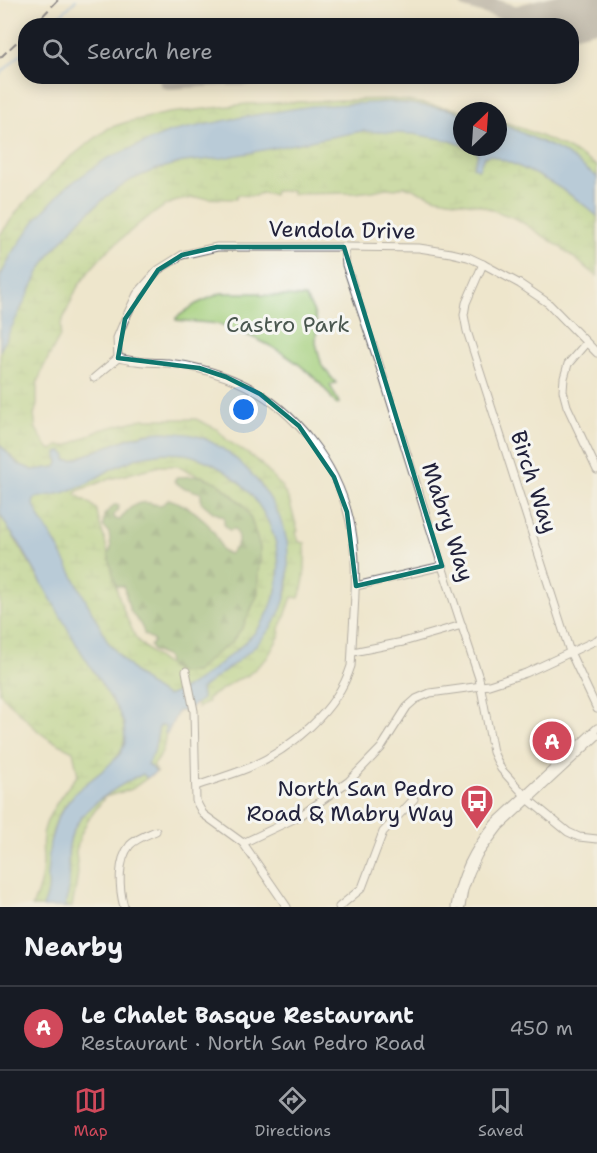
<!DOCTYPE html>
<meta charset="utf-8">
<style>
body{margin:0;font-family:"Shantell Sans",sans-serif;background:#242831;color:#f1f3f6}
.compass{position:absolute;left:453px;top:102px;width:54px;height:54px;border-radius:50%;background:#171b24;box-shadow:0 3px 15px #0003;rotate:25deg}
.you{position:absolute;left:244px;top:410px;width:21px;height:21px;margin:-15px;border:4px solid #fff;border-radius:50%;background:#1a73e8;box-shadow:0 0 0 9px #1a73e833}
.badge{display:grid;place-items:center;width:39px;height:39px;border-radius:50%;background:#d1495b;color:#fff;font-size:20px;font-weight:700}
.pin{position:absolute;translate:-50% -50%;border:3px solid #fff;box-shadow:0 2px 6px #0006}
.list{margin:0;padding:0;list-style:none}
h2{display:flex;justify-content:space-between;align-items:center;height:78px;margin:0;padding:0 24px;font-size:26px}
h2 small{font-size:20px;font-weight:400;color:#9ea1a6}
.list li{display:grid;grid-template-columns:39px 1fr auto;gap:18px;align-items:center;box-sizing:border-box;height:84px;padding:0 24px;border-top:2px solid #363941}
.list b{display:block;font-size:22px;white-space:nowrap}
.list p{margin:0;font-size:20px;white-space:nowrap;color:#9ea1a6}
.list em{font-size:20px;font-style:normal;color:#9ea1a6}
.icon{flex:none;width:33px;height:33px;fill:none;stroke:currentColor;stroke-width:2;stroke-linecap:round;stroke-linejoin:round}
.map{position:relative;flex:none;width:597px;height:907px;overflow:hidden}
.search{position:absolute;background:#171b24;box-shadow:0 3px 15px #0003;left:18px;right:18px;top:18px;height:66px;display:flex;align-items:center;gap:15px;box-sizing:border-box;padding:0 21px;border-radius:24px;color:#9ea1a6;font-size:22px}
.sheet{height:162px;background:#171b24}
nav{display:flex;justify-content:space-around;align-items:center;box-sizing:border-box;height:84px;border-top:2px solid #363941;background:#171b24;font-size:16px;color:#9ea1a6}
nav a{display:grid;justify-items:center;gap:3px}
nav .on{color:#d1495b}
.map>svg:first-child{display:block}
</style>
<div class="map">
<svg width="597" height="907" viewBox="0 0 597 907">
<defs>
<pattern id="forest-firs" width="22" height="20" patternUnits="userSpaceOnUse" patternTransform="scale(1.5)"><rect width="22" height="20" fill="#83b26c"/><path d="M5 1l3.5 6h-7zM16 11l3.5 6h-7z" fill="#6b905a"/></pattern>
<pattern id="wetland-marsh" width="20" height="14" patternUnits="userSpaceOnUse" patternTransform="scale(1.5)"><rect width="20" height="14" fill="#a4cf7c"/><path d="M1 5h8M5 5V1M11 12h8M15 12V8" fill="none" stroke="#8db16c"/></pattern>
</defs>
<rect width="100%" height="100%" fill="#f6f6f2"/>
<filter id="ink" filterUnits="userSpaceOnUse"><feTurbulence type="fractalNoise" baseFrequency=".0167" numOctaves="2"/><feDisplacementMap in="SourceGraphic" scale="12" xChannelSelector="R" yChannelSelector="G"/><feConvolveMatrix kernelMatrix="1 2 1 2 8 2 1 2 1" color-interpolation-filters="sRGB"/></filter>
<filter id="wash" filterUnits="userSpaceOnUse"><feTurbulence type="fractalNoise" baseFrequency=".008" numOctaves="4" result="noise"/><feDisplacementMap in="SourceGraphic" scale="24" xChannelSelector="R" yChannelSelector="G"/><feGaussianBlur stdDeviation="1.35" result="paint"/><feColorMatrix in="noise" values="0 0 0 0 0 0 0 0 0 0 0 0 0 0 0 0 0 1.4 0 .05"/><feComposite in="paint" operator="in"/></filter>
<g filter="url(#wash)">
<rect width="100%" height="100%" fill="#eee6cc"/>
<path fill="#a4cf7c" stroke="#63785c" stroke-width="1.5" d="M221 293H260V295L305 297 313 310 317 323 316 343 322 366 336 383 330 385 339 403 336 404C314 370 278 347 240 332 233 329 226 326 218 324 205 322 190 322 176 320V318L196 304Z"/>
<path fill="url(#forest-firs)" stroke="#526a54" stroke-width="1.5" d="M200 476 217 482 246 508 251 518 260 547 258 594 243 627 231 643 214 655 196 672 178 673 168 664 167 657 153 651 150 646 154 641 144 634C142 622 136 621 131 612 126 603 127 594 123 586H117L112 575 108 554 111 548 109 533 103 526 104 515 114 505H119L118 510 113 516 115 519 120 520C127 509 137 500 150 503 153 504 157 505 160 505 164 504 166 502 169 499 194 507 215 525 222 551L229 554C238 546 241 540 235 529L229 530 224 524V517L213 512 201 502V493L182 487 174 481 177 477Z"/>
<g fill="url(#wetland-marsh)" stroke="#63785c" stroke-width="1.5" fill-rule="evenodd">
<path d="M391 99 408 101 467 111H462V113L447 109 392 102 66 187C39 216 18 242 0 277V235L18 210 61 165 86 145 109 128 127 122 169 113 205 109 247 104 344 100Z"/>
<path d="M498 120C534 132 565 145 597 166V177L563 152 498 122Z"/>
<path d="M362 131C395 131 431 133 462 145V147C479 147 478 155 478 169 482 162 482 157 490 155 529 169 567 188 597 216V276L559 246 517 219 479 205 437 198 404 186 396 189 386 188 373 191 355 193 292 194V191H275L274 195 261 193 255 196 237 195 236 199 193 198 177 201 166 205 140 223 106 252 90 270 77 288 61 324 60 336 43 368 37 385V405L34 415 36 429 47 447 52 450 58 446H67L100 430 143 419H196L217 429 227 440 251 456 260 463 281 486 289 500 298 531 296 532 299 542 305 543C306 561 306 581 299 598L292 597 283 622 279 629 280 635 267 658 247 676 236 680 207 699 208 702 198 708 196 703 202 699 201 689 218 675 281 609 288 589 287 542 280 521 271 500 259 482 222 449 202 437 190 435 163 432 147 433 128 438 73 460 59 461 56 467 33 470 19 464 0 445V351L6 336 39 272 51 253 81 219 107 196 131 180 154 170 183 162 223 157Z"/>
<path d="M162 453C171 453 181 453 190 455 251 472 295 539 273 601 265 627 245 644 224 660 207 675 188 689 167 696 145 687 123 661 108 642L56 544 41 520 33 503 35 498 88 483 111 469 139 457ZM159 466C168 466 182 464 187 471L217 482 243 504 251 518 255 532 260 547V561L258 573V594L243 627 231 643 214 655 196 672 178 673C164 661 147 653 136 638 134 634 132 629 130 625 117 598 112 570 105 541 102 530 98 521 97 510L91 504 76 495 77 491C86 488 94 485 103 481 114 478 125 475 136 472 144 469 152 469 159 466Z"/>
<path d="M0 514 118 710C123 721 127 734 123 746 118 762 101 771 88 782 77 791 67 801 60 813 49 832 49 856 47 877 51 887 47 898 43 907H32C38 893 43 878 43 862 43 852 41 840 44 830 48 813 66 788 78 775L73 751 49 739 39 732 0 693Z"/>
<path d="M164 725 166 726C166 739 163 756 153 766L157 772H156L147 765 154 751 159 726Z"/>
<path d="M143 773 147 778 132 789 105 797 88 820 81 834 76 851 78 872 76 887 72 907H64C65 902 67 898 68 893 71 879 67 861 69 846 74 811 108 793 135 777H138Z"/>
</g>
<g fill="#79ace5" stroke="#4e6790" stroke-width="1.5" fill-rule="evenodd">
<path d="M392 102 447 109 462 113V145L448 140 413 134 362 131 222 158 183 162 154 170 131 180 107 196 81 219 51 253 39 272 0 351V277L12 254 37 218 66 187 106 159 170 132 243 117 312 106Z"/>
<path d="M498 122 563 152 597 177V216C567 188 529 169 490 155L485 156 483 160H482L479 169 473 167 478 154 475 150 468 147H498Z"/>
<path d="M163 432C176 433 191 433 203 438 243 456 279 499 287 542 288 550 288 560 288 569 288 583 287 596 281 609 266 646 230 665 201 689L202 699 185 711H178L167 734 165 733 166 726H159L154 752 147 764 156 772 147 778 143 774 137 777H135C108 793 75 810 69 845 66 861 70 877 68 892 68 897 65 901 65 906L68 907H43C47 898 51 887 47 877L50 843 57 819 68 802 77 791 106 768 120 754 125 743 124 724 118 710 77 645 20 544 10 531 0 514V445L18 464 33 470 56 467 59 461 57 458V453L62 451 66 455V460H73C104 449 129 434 163 432ZM162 453C171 453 181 453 190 455 251 472 295 539 273 601 265 627 245 644 224 660 207 675 188 689 167 696 147 688 121 659 108 642L56 544 41 520 33 503 35 498 63 493 88 483 111 469 139 457Z"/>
</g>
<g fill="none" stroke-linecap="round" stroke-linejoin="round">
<g stroke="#79ace5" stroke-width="2">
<path d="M49 26 76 0"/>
<path d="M0 74 26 49"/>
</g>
<g stroke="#888484" stroke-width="18">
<path d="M468 0 540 22"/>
<path d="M168 80 224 77 290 76"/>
</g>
<path stroke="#888484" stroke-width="45" d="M525 26 597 8"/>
</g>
</g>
<g filter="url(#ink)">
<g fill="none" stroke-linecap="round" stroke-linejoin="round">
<g stroke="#69676e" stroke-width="9">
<g id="minor">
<path d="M344 247 346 265 380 367 442 566 479 678 493 752 501 769 529 800 568 832 579 837 597 839"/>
<path d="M483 264 466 303 464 315 467 331 570 652 597 709"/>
<path d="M586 343 568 364 564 378 563 391 567 406 597 470"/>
<path d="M118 358C124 359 130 361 136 361 146 363 157 362 168 363 187 365 207 370 226 377 293 402 343 467 353 538 357 568 355 599 353 630 352 642 352 654 351 666 337 711 291 749 248 768 231 775 213 780 196 786"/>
<path d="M94 378 118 358 117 338 125 319 137 294 158 270 182 255 217 247H344L419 248 451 253 468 257 483 264 520 284 548 303 597 353"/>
<path d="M356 586 442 566"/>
<path d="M353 652 403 642 462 625"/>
<path d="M186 671 194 711 196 801 203 814 243 843 287 907"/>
<path d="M243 843 300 816 349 781 381 748 407 707 416 699 430 693 489 685 526 673 597 640"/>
<path d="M124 907C119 889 117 861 130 845 137 838 147 835 156 831"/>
<path d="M339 907 362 888 383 832 414 799"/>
<path d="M455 907C460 874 474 848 495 823L597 728"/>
<path d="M461 907 464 890 470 873 478 855 499 827 597 736"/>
</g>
</g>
<use href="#minor" stroke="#fff" stroke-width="7"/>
<g stroke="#22223b" stroke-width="2" stroke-dasharray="9 4.5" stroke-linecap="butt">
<path d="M33 26 58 0"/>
<path d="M0 58 26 33"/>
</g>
</g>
</g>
<path d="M0 0H597V907H0ZM217 247H344L442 566 356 586 347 512 334 477 299 426 260 394 226 377 199 368 118 358 125 319 158 270 182 255Z" fill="#eee6cc" fill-opacity=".55" fill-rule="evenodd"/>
<path fill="none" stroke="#0f766e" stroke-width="4.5" stroke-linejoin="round" d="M217 247H344L442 566 356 586 347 512 334 477 299 426 260 394 226 377 199 368 118 358 125 319 158 270 182 255Z"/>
<defs>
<g id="bus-pin" transform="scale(1.725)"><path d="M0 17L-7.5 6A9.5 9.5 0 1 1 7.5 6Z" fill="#d1495b" stroke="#f6f6f2"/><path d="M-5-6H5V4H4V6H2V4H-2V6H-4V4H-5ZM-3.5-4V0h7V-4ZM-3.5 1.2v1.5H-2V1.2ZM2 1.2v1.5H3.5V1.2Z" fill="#fff"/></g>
</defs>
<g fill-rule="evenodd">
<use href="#bus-pin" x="477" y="801"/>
</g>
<g text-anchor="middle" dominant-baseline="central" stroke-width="6" stroke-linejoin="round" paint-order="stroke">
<g font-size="22" fill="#22223b" stroke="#f6f6f2">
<text transform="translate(342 230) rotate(1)">Vendola Drive</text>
<text transform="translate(534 482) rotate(72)">Birch Way</text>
<text transform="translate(448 522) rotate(72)">Mabry Way</text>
</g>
<g font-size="22" fill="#49564e" stroke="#f6f6f2">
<text x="288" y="324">Castro Park</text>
</g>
<g font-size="22" fill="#22223b" stroke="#f6f6f2" text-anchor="end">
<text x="454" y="788">North San Pedro<tspan x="454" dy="25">Road &amp; Mabry Way</tspan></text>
</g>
</g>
</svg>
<svg class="compass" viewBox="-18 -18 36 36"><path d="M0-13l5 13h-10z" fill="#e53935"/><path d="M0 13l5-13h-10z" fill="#9ea1a6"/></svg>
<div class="you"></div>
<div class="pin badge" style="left:552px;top:741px">A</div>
<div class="search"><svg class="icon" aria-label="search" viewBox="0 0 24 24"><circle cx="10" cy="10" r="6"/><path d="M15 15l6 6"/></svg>Search here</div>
</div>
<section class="sheet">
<h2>Nearby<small></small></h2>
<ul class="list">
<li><span class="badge">A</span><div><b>Le Chalet Basque Restaurant</b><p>Restaurant · North San Pedro Road</p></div><em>450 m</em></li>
</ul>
</section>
<nav>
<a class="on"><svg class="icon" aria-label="map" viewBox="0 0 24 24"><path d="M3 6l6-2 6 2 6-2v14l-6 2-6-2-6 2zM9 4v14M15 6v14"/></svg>Map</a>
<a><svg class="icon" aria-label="directions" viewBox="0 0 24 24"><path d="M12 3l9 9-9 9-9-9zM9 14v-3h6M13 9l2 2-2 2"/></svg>Directions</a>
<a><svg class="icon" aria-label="saved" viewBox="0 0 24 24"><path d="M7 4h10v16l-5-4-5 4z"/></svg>Saved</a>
</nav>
